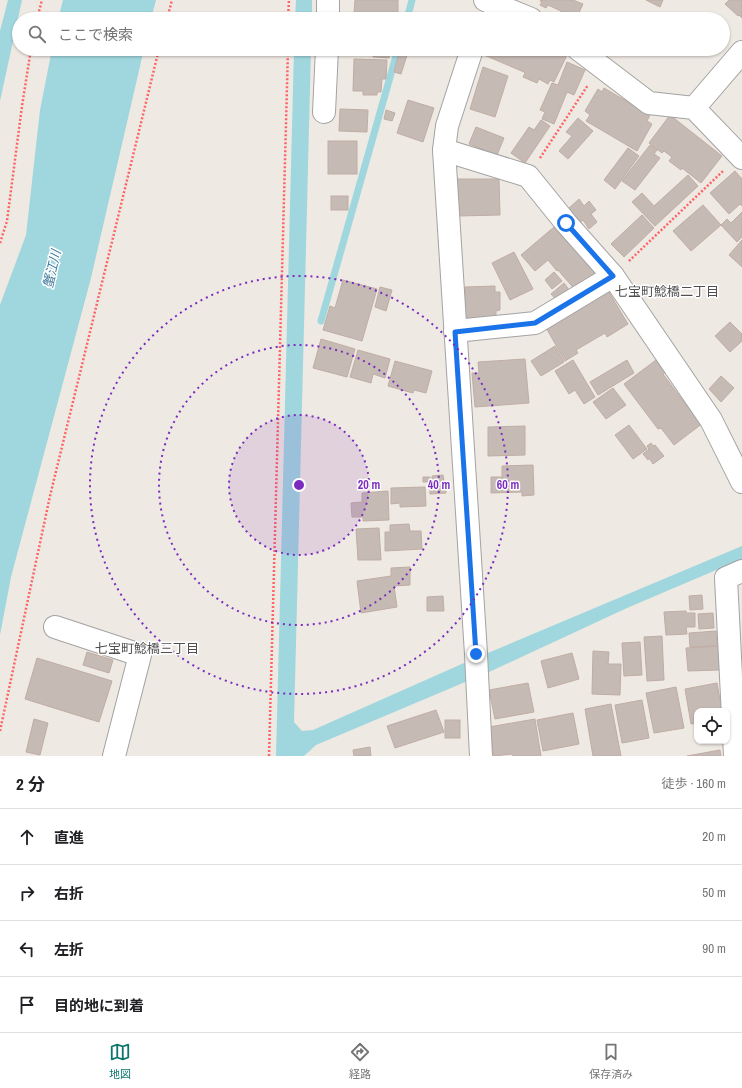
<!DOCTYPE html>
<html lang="ja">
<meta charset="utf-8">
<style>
body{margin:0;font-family:"Archivo Narrow","Noto Sans JP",sans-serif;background:#f2f2f2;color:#202124}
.controls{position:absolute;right:12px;bottom:12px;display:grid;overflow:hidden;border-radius:8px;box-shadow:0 1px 3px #0004}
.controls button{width:36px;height:36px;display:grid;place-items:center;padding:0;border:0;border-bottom:1px solid #e0e0e0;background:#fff;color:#202124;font:20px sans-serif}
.stop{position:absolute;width:12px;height:12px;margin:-9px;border:3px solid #1a73e8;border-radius:50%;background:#fff}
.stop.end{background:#1a73e8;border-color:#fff;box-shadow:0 1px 4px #0008}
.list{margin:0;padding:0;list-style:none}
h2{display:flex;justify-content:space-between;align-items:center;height:52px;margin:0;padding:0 16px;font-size:17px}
h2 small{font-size:13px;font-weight:400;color:#757577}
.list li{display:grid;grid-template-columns:26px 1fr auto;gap:12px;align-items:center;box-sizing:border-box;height:56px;padding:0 16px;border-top:1px solid #e0e0e0}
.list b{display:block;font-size:15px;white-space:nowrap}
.list em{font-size:13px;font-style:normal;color:#757577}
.icon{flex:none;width:22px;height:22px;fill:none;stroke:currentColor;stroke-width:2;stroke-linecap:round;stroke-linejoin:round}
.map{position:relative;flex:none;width:742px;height:756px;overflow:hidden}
.search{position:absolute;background:#fff;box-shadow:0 1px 3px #0004;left:12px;right:12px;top:12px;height:44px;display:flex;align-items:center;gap:10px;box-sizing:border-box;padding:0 14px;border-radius:22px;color:#757577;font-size:15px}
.sheet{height:276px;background:#fff}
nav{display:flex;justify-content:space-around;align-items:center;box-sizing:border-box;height:56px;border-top:1px solid #e0e0e0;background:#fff;font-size:11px;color:#757577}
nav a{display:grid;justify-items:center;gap:2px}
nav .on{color:#0f766e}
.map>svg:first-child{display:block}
</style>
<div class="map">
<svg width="742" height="756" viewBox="0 0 742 756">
<rect width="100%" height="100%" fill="#eee9e2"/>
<g fill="#a0d7de">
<path d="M8 0H22L0 101V31Z"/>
<path d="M63 0H156L151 19H58Z"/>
<path d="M296 0H312V19H295Z"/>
<path d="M52 49H144L91 278 11 577 0 635V305L26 235 40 110Z"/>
<path d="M294 49H311L294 722 302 731 313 730 464 663 742 546V559L627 608 489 672 316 745 304 756H276Z"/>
</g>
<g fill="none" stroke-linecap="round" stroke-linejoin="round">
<g stroke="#a0d7de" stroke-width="7">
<path d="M407 19 412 0"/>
<path d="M321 321 398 49"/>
</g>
</g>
<g fill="#c6bab5" stroke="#c0ada4">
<path d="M355 0H398V15L354 13Z"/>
<path d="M541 0H573L583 4 576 19H557L561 11 548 5 546 8 540 5 542 2 540 1Z"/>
<path d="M646 0H663L660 7Z"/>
<path d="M729 0H742V18L739 15 738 16 725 4Z"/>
<path d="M351 49H390L389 58 373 57V54L351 53Z"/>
<path d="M400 49H409L401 74 394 72Z"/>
<path d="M487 49H558L568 53 554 82 550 80 548 84 539 79 537 83 523 77 525 73 524 72 484 55Z"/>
<path d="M354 59 387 60 386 79H382L381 92H377V95H363V91H353Z"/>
<path d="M567 62 585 70 574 95 567 92 554 124 542 119 545 112 540 110 552 83 558 85Z"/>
<path d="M483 67 508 76 495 117 470 109Z"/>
<path d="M604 88 650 115 647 121 652 124 637 151 586 121 590 115 585 111 598 89 602 92Z"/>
<path d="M408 100 434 108 423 142 397 133Z"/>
<path d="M340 109 368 110 367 132 339 131Z"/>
<path d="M386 110 395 113 392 121 384 119Z"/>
<path d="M670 115 722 156 701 183 682 168 681 170 669 161 672 157 664 151 662 153 649 143Z"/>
<path d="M578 118 593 131 568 159 559 151 572 136 566 132Z"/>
<path d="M541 120 550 126 525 163 511 153 529 127 534 130Z"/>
<path d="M476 127 504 138 497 155 469 144Z"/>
<rect x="328" y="141" width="29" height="33"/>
<path d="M650 145 657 150 654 154 660 158 635 190 622 181Z"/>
<path d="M628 148 639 156 615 189 604 180Z"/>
<path d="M735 171 742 179V206L740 204 729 214 710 193Z"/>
<path d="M688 175 698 186 655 226 632 202 642 193 654 206Z"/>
<path d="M457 179H499L500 215 458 216Z"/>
<rect x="331" y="196" width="17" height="14"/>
<path d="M579 199 584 206 589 201 596 210 591 214 597 222 589 229 583 220 579 223 568 209Z"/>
<path d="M703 205 721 225 691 251 673 231Z"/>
<path d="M742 212V237L737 242 721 225 727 219 731 223Z"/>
<path d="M642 215 654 228 624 257 611 244Z"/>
<path d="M560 222 600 272 577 292 558 270 557 271 548 260 535 271 521 255Z"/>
<path d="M742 240V267L729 255Z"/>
<path d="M514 252 533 289 510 300 492 263Z"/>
<path d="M554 272 562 281 552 289 545 280Z"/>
<path d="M343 280 377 289 362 341 323 330 330 306 335 308Z"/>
<path d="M564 283 572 294 560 304 551 294Z"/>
<path d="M495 286V292H500V310L496 311V318L465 319V287Z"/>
<path d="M380 287 392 290 386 311 375 307Z"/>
<path d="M607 289 628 324 607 337 605 333 576 350 578 353 565 361 545 326Z"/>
<path d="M730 322 742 334V341L730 352 715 336Z"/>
<path d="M321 339 355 349 347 377 313 368Z"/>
<path d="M555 346 564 362 541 376 531 361Z"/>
<path d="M358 350 390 359 385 378 373 374 371 383 350 377Z"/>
<path d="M525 359 529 403 475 407 472 373H479L478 362Z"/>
<path d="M573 360 595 397 584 404 575 390 569 394 555 371Z"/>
<path d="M627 360 634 373 598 395 590 382Z"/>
<path d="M656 360 666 372 663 374 689 409 691 407 703 423 674 445 661 428 658 429 624 384Z"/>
<path d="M395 361 432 371 426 393 414 390 413 393 388 386Z"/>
<path d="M721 376 734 388 721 402 709 389Z"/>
<path d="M613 388 626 405 606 419 593 402Z"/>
<path d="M629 425 647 449 633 459 615 435Z"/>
<path d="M525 426V455L488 456V427Z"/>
<path d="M651 443 653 446 655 445 664 456 653 464 649 458 648 460 643 454 649 449 647 446Z"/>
<path d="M533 465 534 495 522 496V492L491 493V477H502V466Z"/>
<path d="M443 475 444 481 432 482V476Z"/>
<path d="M423 477H430L431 482H423Z"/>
<path d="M446 485V493L430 494V486Z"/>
<path d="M425 487 426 506 400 507V503L391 504V488Z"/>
<path d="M388 491 389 520 363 521V517H352L351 503 362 502V493Z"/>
<path d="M409 524 410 531H421L422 549 385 551V532H390V525Z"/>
<path d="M379 528 381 560H358L356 529Z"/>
<path d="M410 567V585L394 586 397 607 361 613 357 581 391 576V568Z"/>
<path d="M702 595 703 609 690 610 689 596Z"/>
<path d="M443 596 444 611H427V597Z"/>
<path d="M686 611V613H695V627H686L687 634 666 635 664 612Z"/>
<path d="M713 613 714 628 699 629 698 614Z"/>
<path d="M716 631 717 646 690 647 689 633Z"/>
<path d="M662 636 664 680 647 681 644 637Z"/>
<path d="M640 642 642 675 624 676 622 643Z"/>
<path d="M719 646 720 670 688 671 686 648Z"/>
<path d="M593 651 609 652 608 664H621L620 695 592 694Z"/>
<path d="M87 652 113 660 109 673 83 665Z"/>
<path d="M572 653 579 679 548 688 541 661Z"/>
<path d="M37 658 112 681 99 722 25 699Z"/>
<path d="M528 683 534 712 495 719 489 690Z"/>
<path d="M717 683 722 711H697V723L691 724 685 689Z"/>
<path d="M676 687 684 728 654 733 646 693Z"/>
<path d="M642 700 649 738 622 743 615 705Z"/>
<path d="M611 704 621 756H593L585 709Z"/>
<path d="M436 710 444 732 395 748 387 726Z"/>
<path d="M573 713 579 744 543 751 537 720Z"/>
<path d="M34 719 48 723 40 755 26 752Z"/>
<path d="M535 719 541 756H513L512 754 494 756 489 727Z"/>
<rect x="445" y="720" width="15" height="18"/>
<path d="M370 747 371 756H354L353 750Z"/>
<path d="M720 750 721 756H687Z"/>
</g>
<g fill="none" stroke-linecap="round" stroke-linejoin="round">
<g stroke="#a3a3a3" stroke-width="24">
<g id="minor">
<path d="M485 0 531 19"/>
<path d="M328 19V0"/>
<path d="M472 49 447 126 444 150 476 654 481 756"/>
<path d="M578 49 649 103 694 108 742 158"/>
<path d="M694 108 742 52"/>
<path d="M324 112 327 49"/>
<path d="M444 150 528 176 566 223 613 276 711 420 742 482"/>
<path d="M455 331 535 323 613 276"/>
<path d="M55 627 140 655 114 756"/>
<path d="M735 756 726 578 742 571"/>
</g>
</g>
<g stroke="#fe6365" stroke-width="2.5" stroke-dasharray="2 2" stroke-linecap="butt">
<path d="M37 19 42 0"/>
<path d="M167 19 172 0"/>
<path d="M288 19 289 0"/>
<path d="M540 158 588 85"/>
<path d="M0 243 7 221 22 106 31 49"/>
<path d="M629 261 723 171"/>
<path d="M0 731 50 496 159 49"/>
<path d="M269 756 288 49"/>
</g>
<use href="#minor" stroke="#fff" stroke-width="22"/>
</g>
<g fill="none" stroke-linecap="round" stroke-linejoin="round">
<path stroke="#1a73e8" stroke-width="5" d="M476 654 455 332 535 323 613 276 566 223"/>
</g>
<circle cx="299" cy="485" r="70" fill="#7b2cbf" fill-opacity=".12"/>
<g fill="none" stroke="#7b2cbf" stroke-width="2" stroke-dasharray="2 4">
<circle cx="299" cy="485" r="70"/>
<circle cx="299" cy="485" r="140"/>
<circle cx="299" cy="485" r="209"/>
</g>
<g text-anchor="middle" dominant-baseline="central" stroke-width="3" stroke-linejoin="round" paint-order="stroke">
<g font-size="13" font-style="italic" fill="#427b9e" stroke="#fff">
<text transform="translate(52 269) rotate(-77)">蟹江川</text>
</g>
<g font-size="13" fill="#4f4f4f" stroke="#fff">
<text x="667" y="291">七宝町鯰橋二丁目</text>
<text x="147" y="648">七宝町鯰橋三丁目</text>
</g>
</g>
<circle cx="299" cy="485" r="6" fill="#7b2cbf" stroke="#fff" stroke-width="2"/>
<g font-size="12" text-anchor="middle" font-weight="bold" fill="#7b2cbf" stroke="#fff" stroke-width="3" stroke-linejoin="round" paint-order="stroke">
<text x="369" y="489">20 m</text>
<text x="439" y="489">40 m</text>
<text x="508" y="489">60 m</text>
</g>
</svg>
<div class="controls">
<button><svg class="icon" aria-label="locate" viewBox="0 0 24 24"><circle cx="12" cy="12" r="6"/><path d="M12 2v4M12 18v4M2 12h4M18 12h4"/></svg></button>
</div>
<div class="stop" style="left:566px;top:223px"></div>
<div class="stop end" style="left:476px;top:654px"></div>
<div class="search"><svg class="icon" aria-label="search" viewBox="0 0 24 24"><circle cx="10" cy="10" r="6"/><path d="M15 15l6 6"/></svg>ここで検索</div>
</div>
<section class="sheet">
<h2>2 分<small>徒歩 · 160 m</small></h2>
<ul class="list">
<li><svg class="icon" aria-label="ahead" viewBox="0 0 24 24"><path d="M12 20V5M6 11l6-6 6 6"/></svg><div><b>直進</b></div><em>20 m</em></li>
<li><svg class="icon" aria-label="right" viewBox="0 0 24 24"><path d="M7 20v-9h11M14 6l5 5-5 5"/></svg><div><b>右折</b></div><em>50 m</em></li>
<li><svg class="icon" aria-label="left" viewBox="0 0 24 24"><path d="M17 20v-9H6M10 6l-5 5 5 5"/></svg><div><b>左折</b></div><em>90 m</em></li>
<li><svg class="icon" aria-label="arrive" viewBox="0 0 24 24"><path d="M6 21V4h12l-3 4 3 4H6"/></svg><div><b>目的地に到着</b></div></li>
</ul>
</section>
<nav>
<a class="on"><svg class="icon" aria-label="map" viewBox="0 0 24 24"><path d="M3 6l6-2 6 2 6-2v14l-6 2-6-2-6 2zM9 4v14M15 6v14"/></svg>地図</a>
<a><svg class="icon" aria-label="directions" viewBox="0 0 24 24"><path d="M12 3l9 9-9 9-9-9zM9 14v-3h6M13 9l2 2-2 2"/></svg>経路</a>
<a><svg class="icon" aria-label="saved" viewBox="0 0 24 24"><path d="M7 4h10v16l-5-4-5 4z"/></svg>保存済み</a>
</nav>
